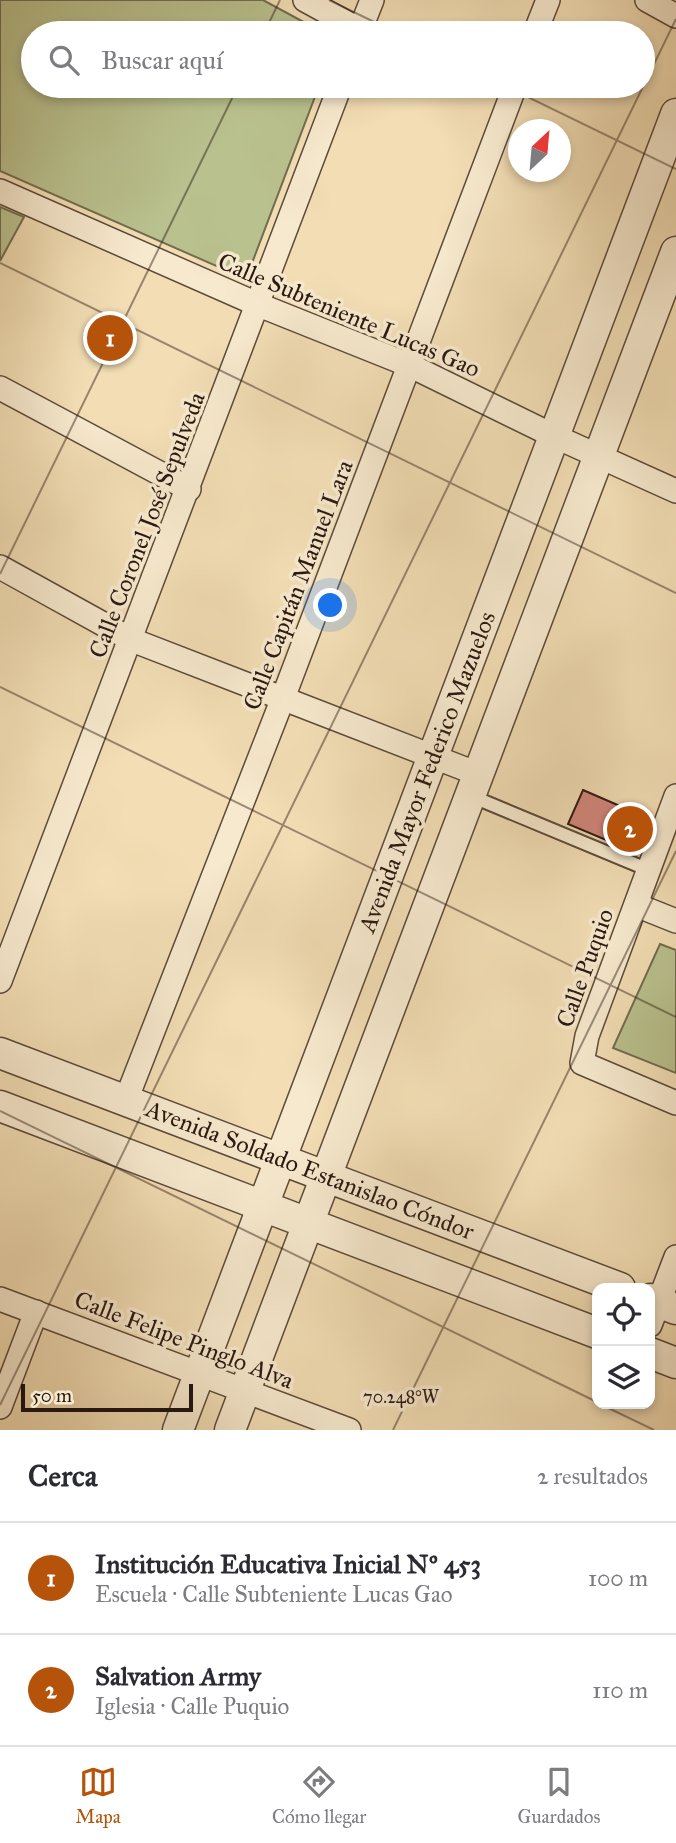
<!DOCTYPE html>
<html lang="es">
<meta charset="utf-8">
<style>
body{margin:0;font-family:"IM FELL Great Primer",serif;background:#f2f2f3;color:#2b2b33}
.controls{position:absolute;right:21px;bottom:21px;display:grid;overflow:hidden;border-radius:14px;box-shadow:0 4px 10px #0003}
.controls button{width:63px;height:63px;display:grid;place-items:center;padding:0;border:0;border-bottom:2px solid #e1e1e2;background:#fff;color:#2b2b33;font:35px sans-serif}
.compass{position:absolute;left:508px;top:119px;width:63px;height:63px;border-radius:50%;background:#fff;box-shadow:0 4px 10px #0003;rotate:26deg}
.scale{position:absolute;left:21px;bottom:18px;width:172px;box-sizing:border-box;padding-left:7px;border:4px solid #2a1911;border-top:0;font-size:19px;line-height:24px;white-space:nowrap;color:#2a1911;-webkit-text-stroke:5px #f7e9ce;paint-order:stroke}
.you{position:absolute;left:331px;top:606px;width:24px;height:24px;margin:-18px;border:5px solid #fff;border-radius:50%;background:#1a73e8;box-shadow:0 0 0 10px #1a73e833}
.badge{display:grid;place-items:center;width:46px;height:46px;border-radius:50%;background:#b45309;color:#fff;font-size:23px;font-weight:700}
.pin{position:absolute;translate:-50% -50%;border:4px solid #fff;box-shadow:0 2px 7px #0006}
.list{margin:0;padding:0;list-style:none}
h2{display:flex;justify-content:space-between;align-items:center;height:91px;margin:0;padding:0 28px;font-size:30px}
h2 small{font-size:23px;font-weight:400;color:#7c7c81}
.list li{display:grid;grid-template-columns:46px 1fr auto;gap:21px;align-items:center;box-sizing:border-box;height:112px;padding:0 28px;border-top:2px solid #e1e1e2}
.list b{display:block;font-size:26px;white-space:nowrap}
.list p{margin:0;font-size:23px;white-space:nowrap;color:#7c7c81}
.list em{font-size:23px;font-style:normal;color:#7c7c81}
.icon{flex:none;width:38px;height:38px;fill:none;stroke:currentColor;stroke-width:2;stroke-linecap:round;stroke-linejoin:round}
.map{position:relative;flex:none;width:676px;height:1430px;overflow:hidden}
.search{position:absolute;background:#fff;box-shadow:0 4px 10px #0003;left:21px;right:21px;top:21px;height:77px;display:flex;align-items:center;gap:18px;box-sizing:border-box;padding:0 24px;border-radius:38px;color:#7c7c81;font-size:26px}
.sheet{height:315px;background:#fff}
nav{display:flex;justify-content:space-around;align-items:center;box-sizing:border-box;height:98px;border-top:2px solid #e1e1e2;background:#fff;font-size:19px;color:#7c7c81}
nav a{display:grid;justify-items:center;gap:4px}
nav .on{color:#b45309}
.map>svg:first-child{display:block}
</style>
<div class="map">
<svg width="676" height="1430" viewBox="0 0 676 1430">
<rect width="100%" height="100%" fill="#f2ddb4"/>
<filter id="stains"><feTurbulence type="fractalNoise" baseFrequency=".00286" numOctaves="4"/><feColorMatrix values="0 0 0 0 .2 0 0 0 0 .09 0 0 0 0 .02 0 0 0 .5 -.17"/></filter>
<radialGradient id="worn" r=".72"><stop offset=".6" stop-color="#630" stop-opacity="0"/><stop offset="1" stop-color="#630" stop-opacity=".3"/></radialGradient>
<g fill="#b9c18e" stroke="#726d50" stroke-width="2">
<path d="M0 0H263L324 33H33V86H319L246 279 0 171Z"/>
<path d="M0 207 24 217 0 261Z"/>
<path d="M660 944 676 950V1073L613 1048Z"/>
</g>
<path fill="#d4867c" stroke="#2a1911" stroke-width="2" d="M583 790 650 819 637 853 568 824Z"/>
<g fill="none" stroke-linecap="round" stroke-linejoin="round">
<g stroke="#5c4a3a" stroke-width="16">
<path id="service" d="M471 796 649 870"/>
</g>
<g stroke="#5c4a3a" stroke-width="26">
<g id="minor">
<path d="M305 0 360 30"/>
<path d="M647 0 676 16"/>
<path d="M359 33 372 0"/>
<path d="M535 33 548 0"/>
<path d="M0 191 259 305 409 365 554 436 676 491"/>
<path d="M0 388 189 489"/>
<path d="M0 567 132 640 478 774"/>
<path d="M676 796 587 1036 582 1063 676 1103"/>
<path d="M636 905 676 921"/>
<path d="M0 981 340 86"/>
<path d="M126 1100 283 698 515 86"/>
<path d="M0 1299 349 1430"/>
<path d="M650 1325 676 1257"/>
<path d="M0 1407 36 1312"/>
</g>
</g>
<g stroke="#5c4a3a" stroke-width="33">
<g id="tertiary">
<path d="M0 1053 620 1288"/>
<path d="M0 1106 597 1333"/>
<path d="M650 1299 676 1309"/>
<path d="M650 1353 676 1363"/>
<path d="M178 1430 676 114"/>
<path d="M230 1430 676 252"/>
</g>
</g>
<use href="#service" stroke="#f7e9ce" stroke-width="12"/>
<use href="#minor" stroke="#f7e9ce" stroke-width="23"/>
<use href="#tertiary" stroke="#f7e9ce" stroke-width="30"/>
</g>
<path fill="none" stroke="#2a1911" stroke-width="2" stroke-opacity="0.45" d="M329 0 397 33M264 33 280 0M505 86 676 169M0 263 676 593M0 574 238 86M0 687 676 1017M0 1111 597 1402M600 1404 654 1430M0 1405 676 19M393 1430 676 851"/>
<g text-anchor="middle" dominant-baseline="central" stroke-width="7" stroke-linejoin="round" paint-order="stroke">
<g font-size="24" fill="#2a1911" stroke="#f7e9ce">
<text transform="translate(349 315) rotate(23)">Calle Subteniente Lucas Gao</text>
<text transform="translate(147 525) rotate(-69)">Calle Coronel José Sepulveda</text>
<text transform="translate(298 585) rotate(-69)">Calle Capitán Manuel Lara</text>
<text transform="translate(427 772) rotate(-69)">Avenida Mayor Federico Mazuelos</text>
<text transform="translate(585 968) rotate(-70)">Calle Puquio</text>
<text transform="translate(310 1170) rotate(21)">Avenida Soldado Estanislao Cóndor</text>
<text transform="translate(184 1340) rotate(21)">Calle Felipe Pinglo Alva</text>
</g>
</g>
<g font-size="18" text-anchor="middle" fill="#2a1911" stroke="#f7e9ce" stroke-width="7" stroke-linejoin="round" paint-order="stroke">
<text x="401" y="1403">70.248°W</text>
</g>
<rect width="100%" height="100%" filter="url(#stains)"/>
<rect width="100%" height="100%" fill="url(#worn)"/>
</svg>
<div class="controls">
<button><svg class="icon" aria-label="locate" viewBox="0 0 24 24"><circle cx="12" cy="12" r="6"/><path d="M12 2v4M12 18v4M2 12h4M18 12h4"/></svg></button>
<button><svg class="icon" aria-label="layers" viewBox="0 0 24 24"><path d="M12 4l9 5-9 5-9-5zM3 14l9 5 9-5"/></svg></button>
</div>
<svg class="compass" viewBox="-18 -18 36 36"><path d="M0-13l5 13h-10z" fill="#e53935"/><path d="M0 13l5-13h-10z" fill="#7c7c81"/></svg>
<div class="scale">50 m</div>
<div class="you"></div>
<div class="pin badge" style="left:110px;top:338px">1</div>
<div class="pin badge" style="left:630px;top:829px">2</div>
<div class="search"><svg class="icon" aria-label="search" viewBox="0 0 24 24"><circle cx="10" cy="10" r="6"/><path d="M15 15l6 6"/></svg>Buscar aquí</div>
</div>
<section class="sheet">
<h2>Cerca<small>2 resultados</small></h2>
<ul class="list">
<li><span class="badge">1</span><div><b>Institución Educativa Inicial Nº 453</b><p>Escuela · Calle Subteniente Lucas Gao</p></div><em>100 m</em></li>
<li><span class="badge">2</span><div><b>Salvation Army</b><p>Iglesia · Calle Puquio</p></div><em>110 m</em></li>
</ul>
</section>
<nav>
<a class="on"><svg class="icon" aria-label="map" viewBox="0 0 24 24"><path d="M3 6l6-2 6 2 6-2v14l-6 2-6-2-6 2zM9 4v14M15 6v14"/></svg>Mapa</a>
<a><svg class="icon" aria-label="directions" viewBox="0 0 24 24"><path d="M12 3l9 9-9 9-9-9zM9 14v-3h6M13 9l2 2-2 2"/></svg>Cómo llegar</a>
<a><svg class="icon" aria-label="saved" viewBox="0 0 24 24"><path d="M7 4h10v16l-5-4-5 4z"/></svg>Guardados</a>
</nav>
